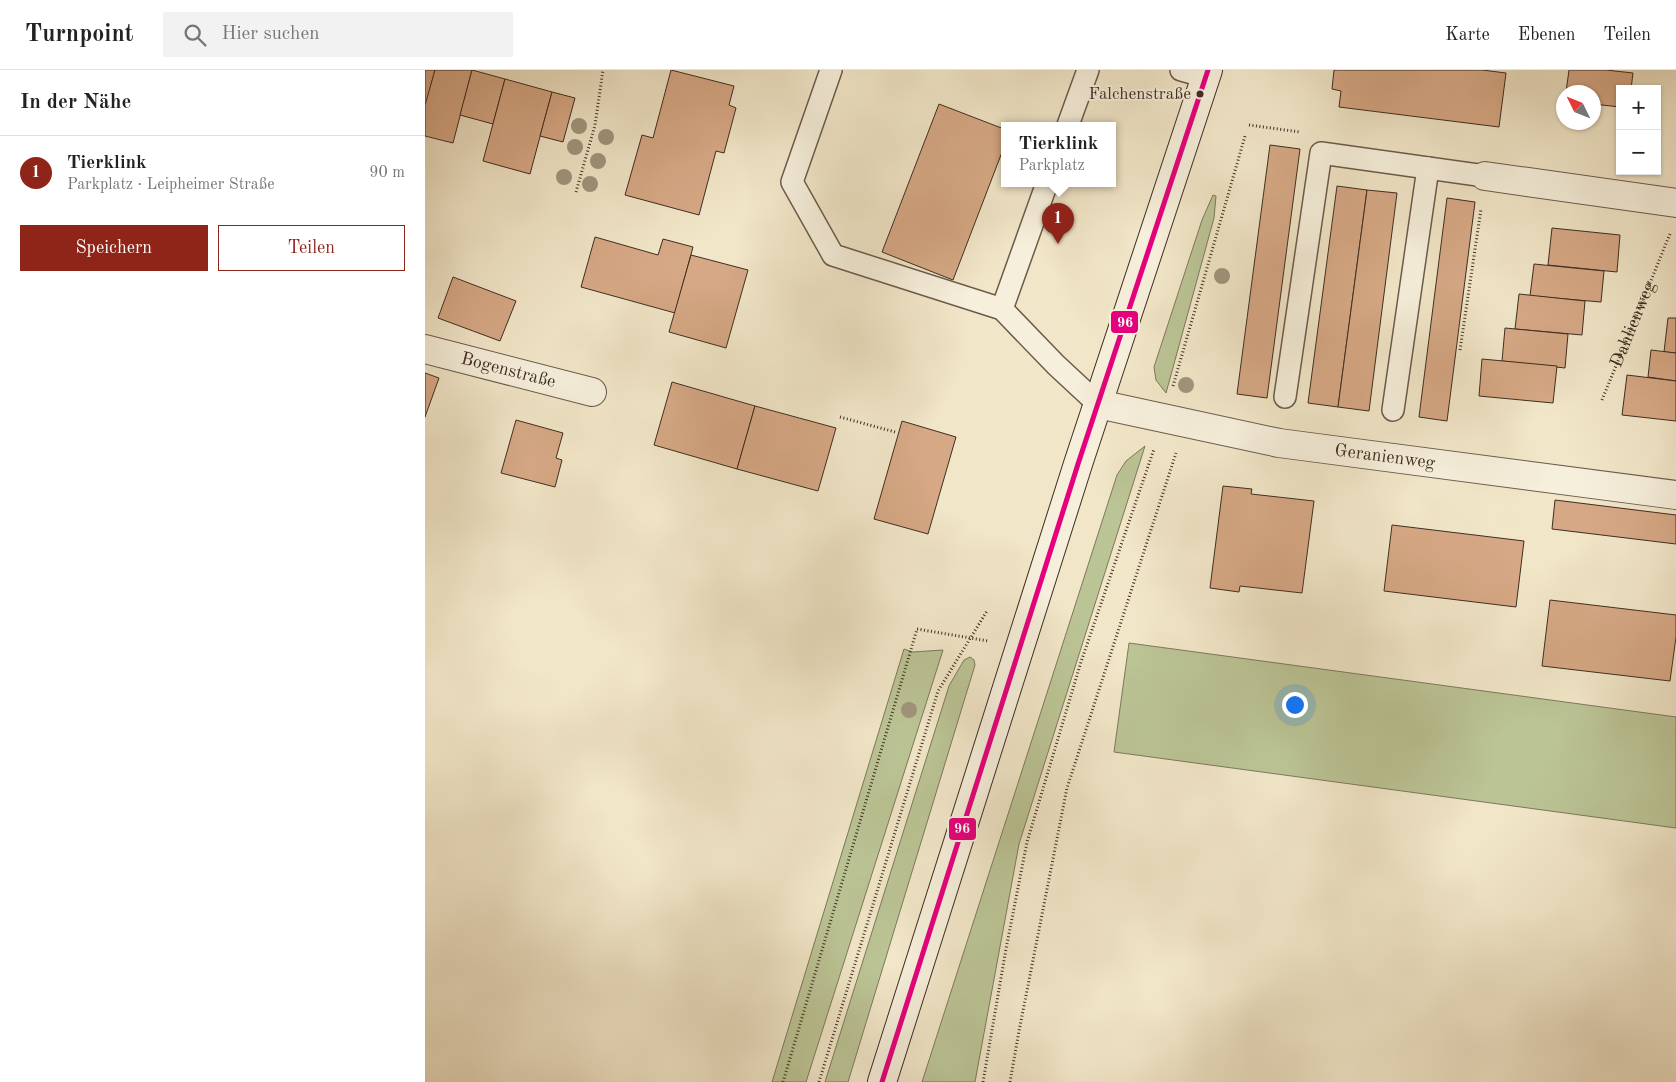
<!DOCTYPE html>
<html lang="de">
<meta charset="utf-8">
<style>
body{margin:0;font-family:"Old Standard TT",serif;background:#f2f2f2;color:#222}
.controls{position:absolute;right:15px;top:15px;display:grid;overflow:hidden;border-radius:0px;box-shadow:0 1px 4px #0004}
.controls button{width:45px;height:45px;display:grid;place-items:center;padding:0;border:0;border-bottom:1px solid #e0e0e0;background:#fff;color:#222;font:25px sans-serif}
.compass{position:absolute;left:1131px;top:15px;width:45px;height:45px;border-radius:50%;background:#fff;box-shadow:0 1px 4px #0004;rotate:313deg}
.you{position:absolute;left:869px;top:634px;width:18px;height:18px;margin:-12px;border:4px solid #fff;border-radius:50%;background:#1a73e8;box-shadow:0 0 0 8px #1a73e833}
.badge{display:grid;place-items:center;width:32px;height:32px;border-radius:50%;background:#8f2418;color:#fff;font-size:16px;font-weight:700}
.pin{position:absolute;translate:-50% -41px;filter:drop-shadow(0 1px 2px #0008)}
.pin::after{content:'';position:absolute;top:26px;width:18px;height:15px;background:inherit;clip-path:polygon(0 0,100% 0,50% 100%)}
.popup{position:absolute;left:576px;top:52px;width:115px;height:65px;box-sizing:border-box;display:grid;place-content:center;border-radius:0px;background:#fff;filter:drop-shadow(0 1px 4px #0005);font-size:16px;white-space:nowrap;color:#767676}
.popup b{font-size:19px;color:#222}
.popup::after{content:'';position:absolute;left:50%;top:100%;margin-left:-10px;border:10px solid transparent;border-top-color:#fff}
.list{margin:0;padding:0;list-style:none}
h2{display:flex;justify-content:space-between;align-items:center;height:65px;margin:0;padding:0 20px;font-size:21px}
h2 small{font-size:16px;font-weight:400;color:#767676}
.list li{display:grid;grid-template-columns:32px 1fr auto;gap:15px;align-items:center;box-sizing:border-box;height:75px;padding:0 20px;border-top:1px solid #e0e0e0}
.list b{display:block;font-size:19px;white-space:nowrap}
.list p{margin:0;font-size:16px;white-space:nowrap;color:#767676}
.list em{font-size:16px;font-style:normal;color:#767676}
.actions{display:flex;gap:10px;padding:15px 20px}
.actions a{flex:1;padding:11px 0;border:1px solid #8f2418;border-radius:0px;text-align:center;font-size:18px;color:#8f2418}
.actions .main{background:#8f2418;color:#fff}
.icon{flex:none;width:28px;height:28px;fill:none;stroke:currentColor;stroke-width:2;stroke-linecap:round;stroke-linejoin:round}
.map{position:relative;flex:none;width:1251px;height:1012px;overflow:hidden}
header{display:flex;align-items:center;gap:30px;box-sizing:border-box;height:70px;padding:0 25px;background:#fff;border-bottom:1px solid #e0e0e0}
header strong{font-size:24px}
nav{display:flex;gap:28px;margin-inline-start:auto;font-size:18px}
.search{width:350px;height:45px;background:#f2f2f2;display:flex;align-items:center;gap:12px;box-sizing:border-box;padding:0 18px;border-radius:0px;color:#767676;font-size:19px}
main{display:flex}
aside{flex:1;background:#fff}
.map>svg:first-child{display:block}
</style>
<header>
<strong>Turnpoint</strong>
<div class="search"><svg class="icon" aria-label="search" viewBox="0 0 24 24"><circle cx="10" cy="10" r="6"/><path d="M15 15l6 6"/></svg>Hier suchen</div>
<nav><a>Karte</a><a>Ebenen</a><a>Teilen</a></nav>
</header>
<main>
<aside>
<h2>In der Nähe<small></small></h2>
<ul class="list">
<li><span class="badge">1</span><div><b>Tierklink</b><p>Parkplatz · Leipheimer Straße</p></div><em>90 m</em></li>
</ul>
<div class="actions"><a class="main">Speichern</a><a>Teilen</a></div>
</aside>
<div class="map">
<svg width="1251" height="1012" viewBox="0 0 1251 1012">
<rect width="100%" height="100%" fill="#f1e6c8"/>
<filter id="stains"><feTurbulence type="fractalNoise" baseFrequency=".004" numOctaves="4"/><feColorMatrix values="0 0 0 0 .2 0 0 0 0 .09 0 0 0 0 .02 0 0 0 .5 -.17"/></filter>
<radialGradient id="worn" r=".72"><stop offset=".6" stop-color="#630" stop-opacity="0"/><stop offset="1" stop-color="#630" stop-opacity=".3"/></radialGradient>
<g fill="#bbc495" stroke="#7d785c">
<path d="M788 125 791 126 789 148 741 323 731 310 729 297 777 150Z"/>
<path d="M720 376 594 774 550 1012H497L692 405 701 391Z"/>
<path d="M704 573 1251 647V758L689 682Z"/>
<path d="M479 579 488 582 518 580 381 1012H347Z"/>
<path d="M545 587 549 590 550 595 423 1012H400L524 616 539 590Z"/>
</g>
<g fill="#d6a885" stroke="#3f2d22">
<path d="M0 0H10L1 34 0 33Z"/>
<path d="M10 0H47L28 73 0 66V35Z"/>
<path d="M47 0 80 9 68 54 35 45Z"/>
<path d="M246 0 309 16 304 35 311 38 299 83 291 81 274 145 200 125 217 65 228 68Z"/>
<path d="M909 0H1057L1081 3 1074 57 914 37 916 21 907 19Z"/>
<path d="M1144 0H1181L1208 3 1206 19H1195V37L1168 34V22H1141Z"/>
<path d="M80 9 127 22 105 104 58 91Z"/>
<path d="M127 22 150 28 138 72 115 66Z"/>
<path d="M514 34 579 59V77L528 210 457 182Z"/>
<path d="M845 75 875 79 842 328 812 324Z"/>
<path d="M912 116 942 120 913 337 883 333Z"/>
<path d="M942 120 972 123 944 341 913 337Z"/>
<path d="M1022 128 1050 132 1022 351 994 347Z"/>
<path d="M1127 158 1195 165 1192 202 1123 195Z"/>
<path d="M170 167 233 185 238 169 268 177 250 243 156 217Z"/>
<path d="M266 185 323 200 301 278 244 262Z"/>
<path d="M1109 194 1179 201 1176 232 1105 226Z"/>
<path d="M28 207 91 231 75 271 13 248Z"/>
<path d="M1094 224 1160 231 1157 265 1090 259Z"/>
<path d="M1243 248H1251V283L1239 282Z"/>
<path d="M1080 258 1143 264 1140 298 1077 291Z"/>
<path d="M1226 280 1251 283V311L1223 307Z"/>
<path d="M1057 289 1132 296 1128 333 1054 326Z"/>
<path d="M0 303 14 308 0 347Z"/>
<path d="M1202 305 1251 311V351L1197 345Z"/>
<path d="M247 312 330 336 312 399 229 375Z"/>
<path d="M330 336 411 358 393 421 312 399Z"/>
<path d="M91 350 138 363 131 388 137 390 130 417 76 403Z"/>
<path d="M477 351 531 367 503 464 449 449Z"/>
<path d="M798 416 827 419 826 424 889 431 877 523 815 516 814 522 785 518Z"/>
<path d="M1130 430 1251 445V474L1127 459Z"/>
<path d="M967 455 1099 471 1091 537 959 521Z"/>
<path d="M1125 530 1251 545V567L1245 611 1117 596Z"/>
</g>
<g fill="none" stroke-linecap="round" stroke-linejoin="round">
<g stroke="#6c5b4c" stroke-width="24">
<g id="service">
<path d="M406 0 367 112 408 185 577 239 631 295 673 334"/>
<path d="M756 0 781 7"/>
<path d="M643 55 663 0"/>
<path d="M577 239 622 113"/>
<path d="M860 327 896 83 1060 106"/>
<path d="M968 340 1003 98"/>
</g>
</g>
<g stroke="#6c5b4c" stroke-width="30">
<g id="minor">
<path d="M1060 106 1251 133"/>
<path id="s2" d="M0 279 167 322"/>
<path id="s3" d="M673 334 854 373 1251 425"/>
</g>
</g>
<g stroke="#3f2d22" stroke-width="30">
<path id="secondary" d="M457 1012 653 394 783 0"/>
</g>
<g stroke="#3f2d22" stroke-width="3" stroke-dasharray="1 2.5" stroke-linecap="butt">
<path d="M824 55 875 62"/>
<path d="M151 122 170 55 178 0"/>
<path d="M1035 280 1056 139"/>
<path d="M748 316 820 66"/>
<path id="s1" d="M1177 330 1245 164"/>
<path d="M415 347 470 362"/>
<path d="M358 1012 492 559 563 571"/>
<path d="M394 1012 513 621 562 541"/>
<path d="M558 1012 581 879 602 772 656 592 729 379"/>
<path d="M585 1012 594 961 642 718 751 383"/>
</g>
<use href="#service" stroke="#f6efdb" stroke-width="21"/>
<use href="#minor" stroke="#f6efdb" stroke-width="28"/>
<use href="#secondary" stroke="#f6efdb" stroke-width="28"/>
<g stroke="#f6efdb" stroke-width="9">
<path id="bus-1" d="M457 1012 653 394 783 0"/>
</g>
<use href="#bus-1" stroke="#e5007d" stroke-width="5"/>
</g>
<g fill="#a0957d">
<circle cx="154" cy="56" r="8"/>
<circle cx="181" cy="67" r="8"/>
<circle cx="150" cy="77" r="8"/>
<circle cx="173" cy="91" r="8"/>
<circle cx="139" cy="107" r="8"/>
<circle cx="165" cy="114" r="8"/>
<circle cx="797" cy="206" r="8"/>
<circle cx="761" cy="315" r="8"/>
<circle cx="484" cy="640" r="8"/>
</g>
<circle fill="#3f2d22" stroke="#f6efdb" stroke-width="2" cx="775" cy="24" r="4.5"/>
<g text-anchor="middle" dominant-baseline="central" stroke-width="4" stroke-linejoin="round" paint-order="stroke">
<g font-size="17" fill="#3f2d22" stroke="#f6efdb" text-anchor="end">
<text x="766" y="24">Falchenstraße</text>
</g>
<g font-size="18" fill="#3f2d22" stroke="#f6efdb">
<text stroke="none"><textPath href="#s1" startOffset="82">Dahlienweg</textPath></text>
<text stroke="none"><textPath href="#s2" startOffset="86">Bogenstraße</textPath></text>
<text stroke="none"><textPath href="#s3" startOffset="292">Geranienweg</textPath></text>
</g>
</g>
<g stroke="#f6efdb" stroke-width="2">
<rect x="685" y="240" width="29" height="24" rx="5" fill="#e5007d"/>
<rect x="523" y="747" width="29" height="24" rx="5" fill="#e5007d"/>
</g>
<g font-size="14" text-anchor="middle" font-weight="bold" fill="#fff">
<text x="700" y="257">96</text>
<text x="537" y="763">96</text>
</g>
<rect width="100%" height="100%" filter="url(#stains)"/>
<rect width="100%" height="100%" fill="url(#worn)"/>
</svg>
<div class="controls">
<button>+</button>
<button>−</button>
</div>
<svg class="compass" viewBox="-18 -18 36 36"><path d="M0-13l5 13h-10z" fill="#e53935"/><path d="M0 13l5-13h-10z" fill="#767676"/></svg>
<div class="you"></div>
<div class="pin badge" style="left:633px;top:174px">1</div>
<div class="popup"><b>Tierklink</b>Parkplatz</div>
</div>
</main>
